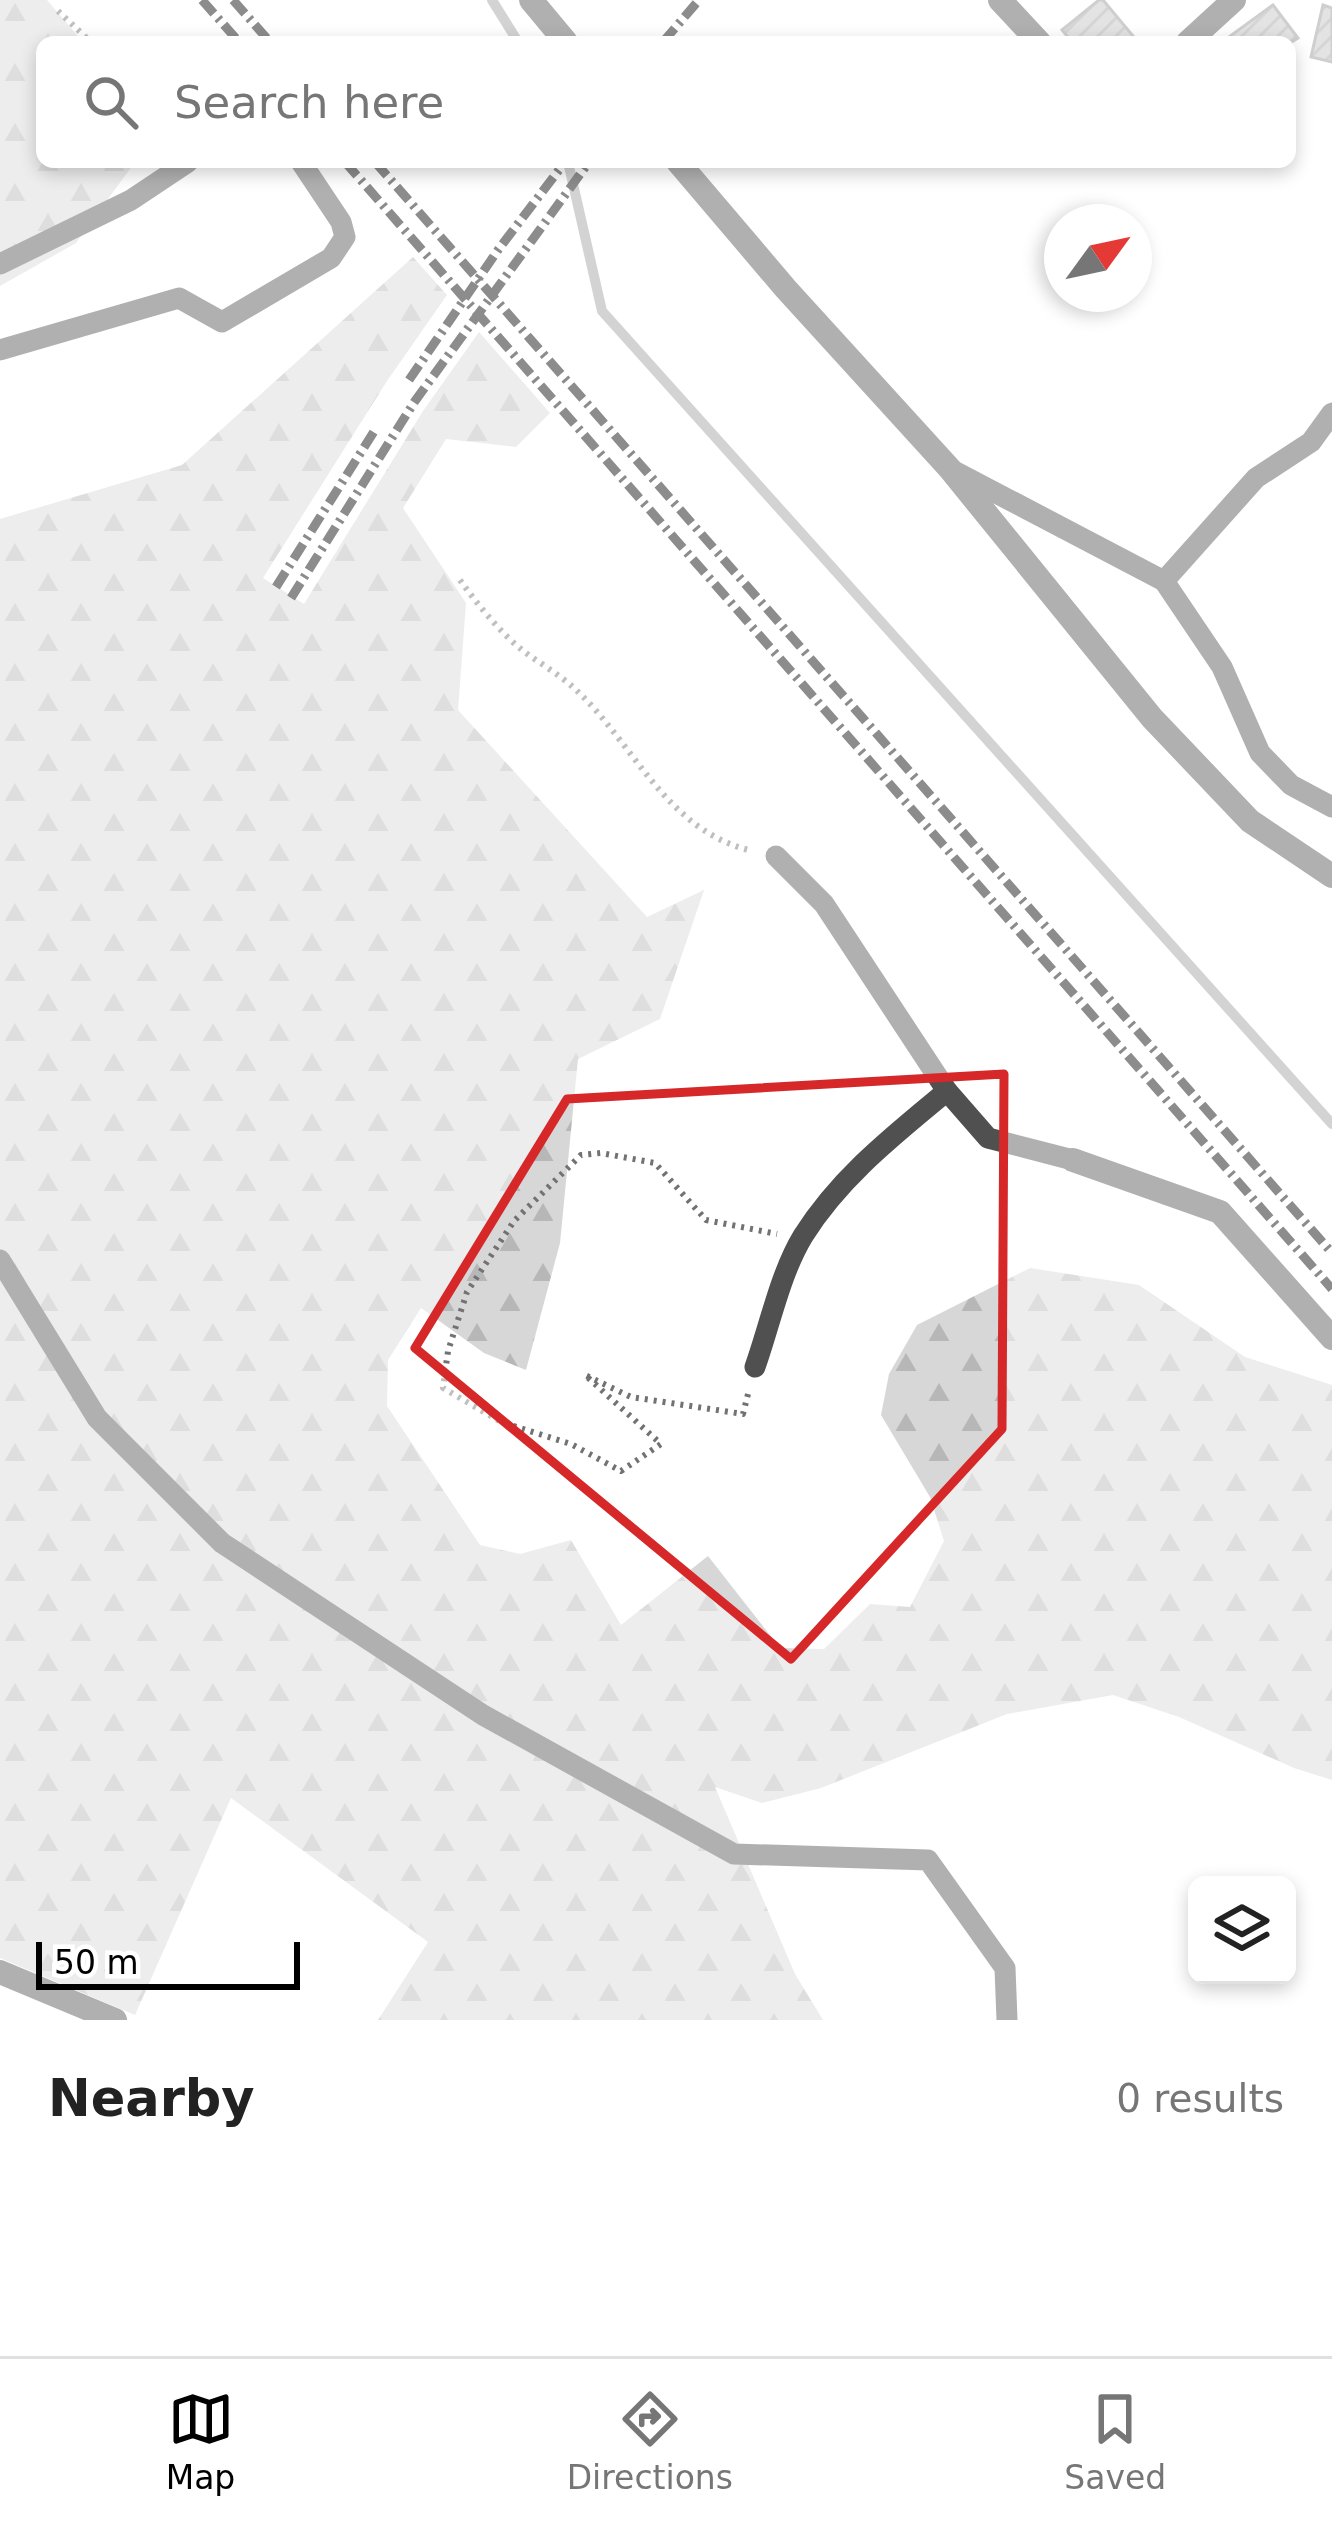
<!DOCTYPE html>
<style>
body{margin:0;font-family:"DejaVu Sans",sans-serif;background:#f2f2f2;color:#222}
.controls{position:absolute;right:36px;bottom:36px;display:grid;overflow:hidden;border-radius:18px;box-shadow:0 6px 18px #0003}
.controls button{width:108px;height:108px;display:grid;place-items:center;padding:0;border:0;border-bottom:3px solid #e0e0e0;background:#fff;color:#222;font:60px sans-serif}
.compass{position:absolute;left:1044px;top:204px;width:108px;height:108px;border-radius:50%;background:#fff;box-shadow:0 6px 18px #0003;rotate:57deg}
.scale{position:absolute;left:36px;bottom:30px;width:264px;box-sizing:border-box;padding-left:12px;border:6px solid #000;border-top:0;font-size:33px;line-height:42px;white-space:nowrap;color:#000;-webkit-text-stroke:9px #fff;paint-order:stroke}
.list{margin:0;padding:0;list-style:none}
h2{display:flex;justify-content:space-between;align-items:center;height:156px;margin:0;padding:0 48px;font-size:51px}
h2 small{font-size:39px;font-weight:400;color:#767676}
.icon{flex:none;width:66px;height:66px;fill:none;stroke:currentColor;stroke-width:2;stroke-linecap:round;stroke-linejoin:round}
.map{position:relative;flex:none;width:1332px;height:2020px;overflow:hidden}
.search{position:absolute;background:#fff;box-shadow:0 6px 18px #0003;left:36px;right:36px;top:36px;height:132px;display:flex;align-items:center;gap:30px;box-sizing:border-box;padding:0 42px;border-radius:18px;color:#767676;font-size:45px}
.sheet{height:336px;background:#fff}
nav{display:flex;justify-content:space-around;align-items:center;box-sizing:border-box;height:168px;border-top:3px solid #e0e0e0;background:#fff;font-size:33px;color:#767676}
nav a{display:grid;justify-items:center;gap:6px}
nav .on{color:#000}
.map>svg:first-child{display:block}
</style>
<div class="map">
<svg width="1332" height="2020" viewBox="0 0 1332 2020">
<defs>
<pattern id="forest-firs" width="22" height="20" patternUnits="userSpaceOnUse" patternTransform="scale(3)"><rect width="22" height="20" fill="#d7d7d7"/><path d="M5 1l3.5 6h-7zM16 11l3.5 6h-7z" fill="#b7b7b7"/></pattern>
<pattern id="building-hatch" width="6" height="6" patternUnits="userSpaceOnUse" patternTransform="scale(3)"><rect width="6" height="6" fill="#c0c0c0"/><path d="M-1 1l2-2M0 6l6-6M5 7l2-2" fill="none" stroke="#a3a3a3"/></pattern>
</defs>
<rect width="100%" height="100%" fill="#fff"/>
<g fill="url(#forest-firs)">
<path d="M0 0H47L83 42H42V162H135L76 243 0 286Z"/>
<path d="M413 257 447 295 387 381 263 578 304 604 423 411 479 332 550 413 516 447 446 439 403 508 466 603 458 710 647 917 704 890 660 1019 578 1059 560 1243 526 1370 484 1353 421 1308 388 1360 387 1406 480 1545 520 1554 571 1540 621 1625 708 1556 780 1648 824 1649 870 1604 910 1607 944 1541 930 1497 881 1415 889 1374 917 1325 1030 1268 1139 1285 1245 1357 1332 1385V1780L1294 1768 1179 1717 1113 1695 1007 1714 821 1788 762 1803 715 1787 795 1974 823 2020H378L428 1942 231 1798 135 2015 0 1958V519L182 465Z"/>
</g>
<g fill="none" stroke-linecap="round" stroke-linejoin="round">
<g stroke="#9e9e9e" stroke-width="10">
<path d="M492 0 518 42"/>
<path d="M568 162 602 311 1332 1124"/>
</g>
</g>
<g fill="url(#building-hatch)" stroke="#949494" stroke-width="3">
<path d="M1099 0H1103L1138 42H1072L1062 30Z"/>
<path d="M1273 5 1298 38 1290 43 1222 42Z"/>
<path d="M1323 5 1332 8V62L1311 57Z"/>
</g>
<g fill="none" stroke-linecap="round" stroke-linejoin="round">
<g stroke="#727272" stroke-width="6" stroke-dasharray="3 6" stroke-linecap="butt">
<path d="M58 11 91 42"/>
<path d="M460 580C478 605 499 631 522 650 539 663 559 674 575 689 633 742 666 830 749 850"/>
<path d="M748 1394 743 1414 631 1397 585 1375 661 1444 621 1471 571 1444 501 1422 443 1388 448 1351 467 1292 514 1221 581 1155 601 1153 655 1163 706 1220 777 1234"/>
</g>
<g stroke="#505050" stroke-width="21">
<path d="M0 264 131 200 188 162"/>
<path d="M0 350 179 298 222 322 331 258 345 237 341 222 301 162"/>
<path d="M956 472 1164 581 1222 667 1260 753 1291 785 1332 807"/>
<path d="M1164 581 1256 478 1311 442 1332 413"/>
<path d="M776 856 824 904 947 1091 988 1138 1073 1160"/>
<path d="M0 1260 97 1418 222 1543 483 1715 734 1854 928 1860 1005 1968 1007 2020"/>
<path d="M755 1367C770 1325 780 1274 803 1236 840 1177 894 1135 947 1091"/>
</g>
<g stroke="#505050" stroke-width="24">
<path d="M531 0 566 42"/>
<path d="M1000 0 1039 42"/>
<path d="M1188 42 1234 0"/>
<path d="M678 162 786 289 950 469 1152 718 1250 821 1332 876"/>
<path d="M1073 1160 1220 1212 1332 1338"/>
<path d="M0 1972 115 2020"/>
</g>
<g stroke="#000" stroke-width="9" stroke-dasharray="18 6 3 6" stroke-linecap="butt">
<path d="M202 0 239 42"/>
<path d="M233 0 270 42"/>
<path d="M663 42 699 0"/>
<path d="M345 162 1332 1289"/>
<path d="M375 162 1332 1253"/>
<path d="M409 380 498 250 565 162"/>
<path d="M276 587 375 430"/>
<path d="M291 598 415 401 589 162"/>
</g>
</g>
<path d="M0 0H1332V2020H0ZM1004 1074 1002 1429 791 1659 415 1348 567 1099Z" fill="#fff" fill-opacity=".55" fill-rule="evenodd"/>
<path fill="none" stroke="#d62828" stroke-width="9" stroke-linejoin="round" d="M1004 1074 1002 1429 791 1659 415 1348 567 1099Z"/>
</svg>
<div class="controls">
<button><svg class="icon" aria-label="layers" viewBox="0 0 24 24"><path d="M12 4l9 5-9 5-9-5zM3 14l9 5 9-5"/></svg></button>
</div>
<svg class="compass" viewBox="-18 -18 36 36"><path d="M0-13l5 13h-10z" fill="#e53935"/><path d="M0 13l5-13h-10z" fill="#767676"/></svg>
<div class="scale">50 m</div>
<div class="search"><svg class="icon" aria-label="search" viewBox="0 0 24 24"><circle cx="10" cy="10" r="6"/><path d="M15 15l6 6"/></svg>Search here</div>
</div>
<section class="sheet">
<h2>Nearby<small>0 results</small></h2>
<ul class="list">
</ul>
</section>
<nav>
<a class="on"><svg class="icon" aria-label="map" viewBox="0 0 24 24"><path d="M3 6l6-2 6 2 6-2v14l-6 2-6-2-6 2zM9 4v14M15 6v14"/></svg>Map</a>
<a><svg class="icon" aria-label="directions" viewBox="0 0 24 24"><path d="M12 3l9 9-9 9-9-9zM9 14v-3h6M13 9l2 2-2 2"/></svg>Directions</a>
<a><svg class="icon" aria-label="saved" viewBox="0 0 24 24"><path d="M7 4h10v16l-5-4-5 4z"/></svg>Saved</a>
</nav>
